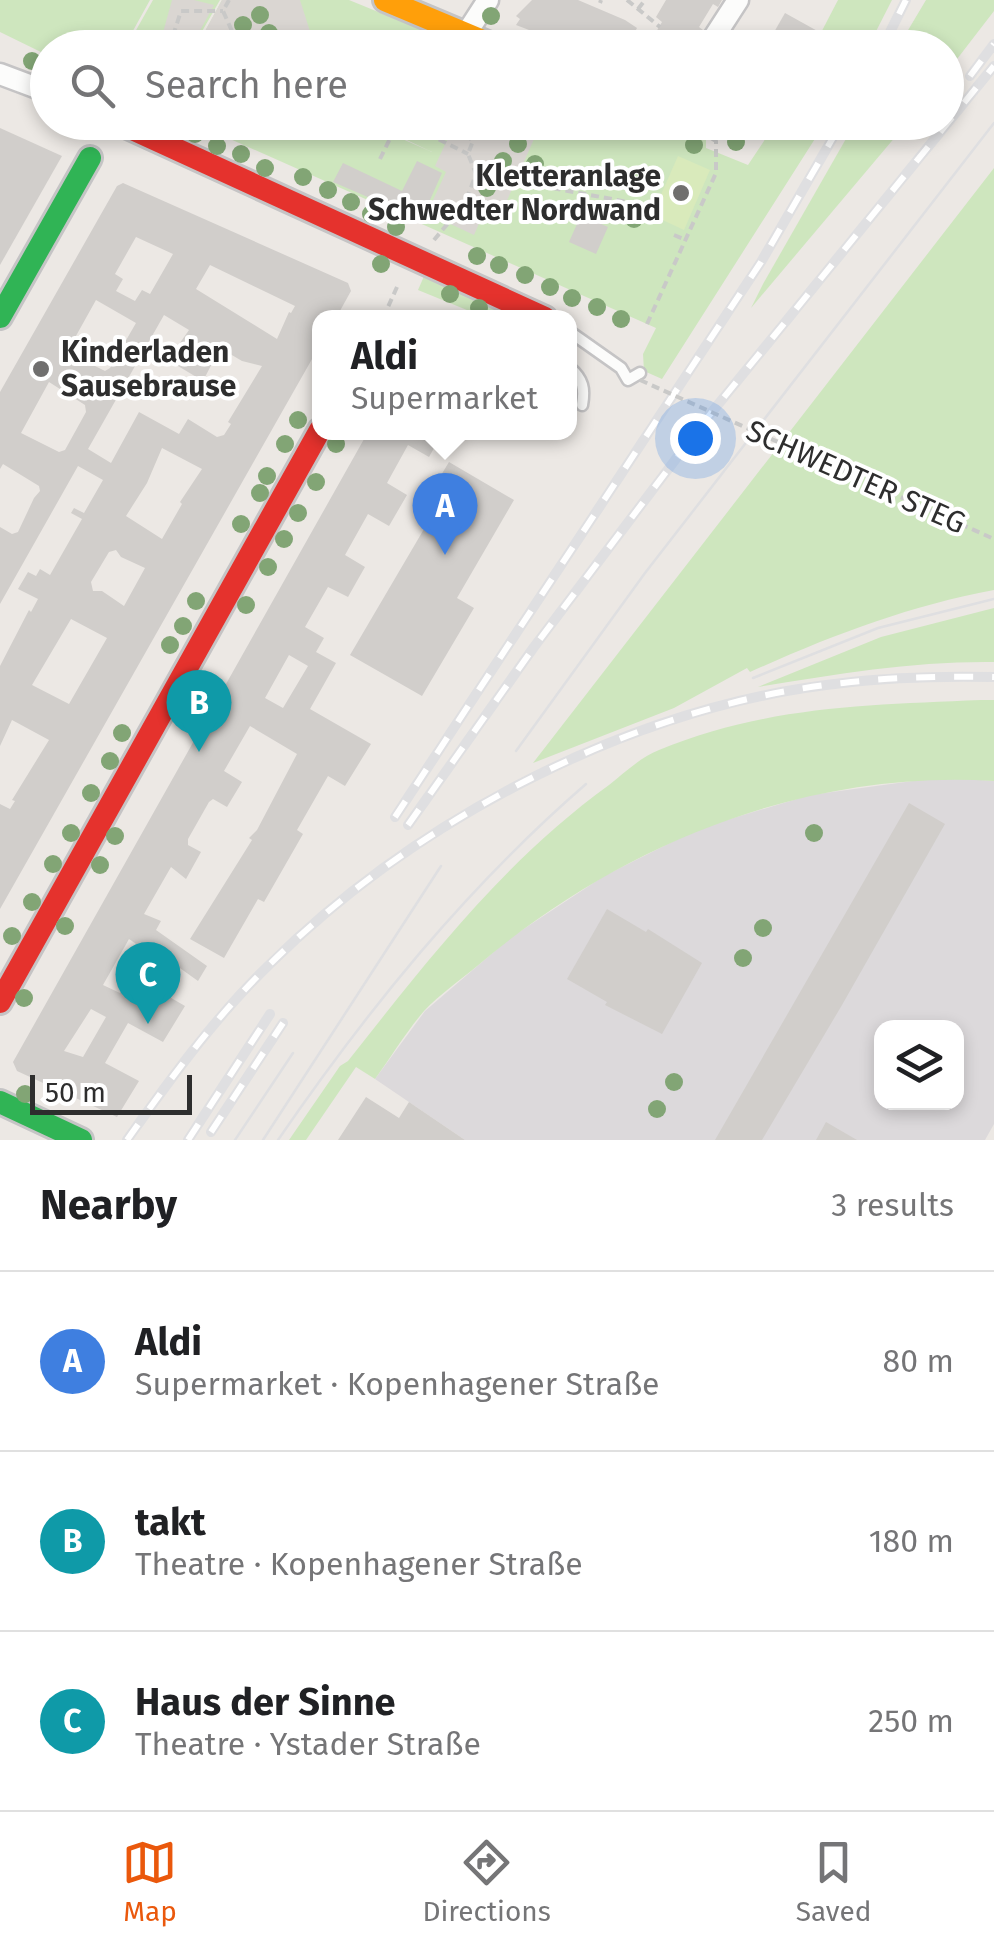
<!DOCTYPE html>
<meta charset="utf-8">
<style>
body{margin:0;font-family:"Fira Sans",sans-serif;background:#f6f6f6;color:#202124}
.controls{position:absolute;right:30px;bottom:30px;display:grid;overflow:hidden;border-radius:20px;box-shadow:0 5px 15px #0003}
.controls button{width:90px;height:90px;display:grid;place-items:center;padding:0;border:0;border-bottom:2px solid #e0e0e0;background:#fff;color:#202124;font:50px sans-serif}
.scale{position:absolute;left:30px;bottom:25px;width:162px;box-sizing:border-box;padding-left:10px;border:5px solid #2e2e2e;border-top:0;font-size:28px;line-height:35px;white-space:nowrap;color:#2e2e2e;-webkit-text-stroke:8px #fff;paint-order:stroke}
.you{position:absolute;left:695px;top:438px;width:35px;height:35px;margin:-25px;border:8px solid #fff;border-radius:50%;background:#1a73e8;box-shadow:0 0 0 15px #1a73e833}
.badge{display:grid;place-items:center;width:65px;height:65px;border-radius:50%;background:#ea580c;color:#fff;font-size:32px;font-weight:700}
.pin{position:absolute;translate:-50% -82px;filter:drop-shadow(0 2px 5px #0008)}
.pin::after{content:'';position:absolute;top:52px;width:35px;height:30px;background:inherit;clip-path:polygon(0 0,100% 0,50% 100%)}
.popup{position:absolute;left:312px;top:310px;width:265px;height:130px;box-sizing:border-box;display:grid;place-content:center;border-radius:20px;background:#fff;filter:drop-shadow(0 2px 8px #0005);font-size:32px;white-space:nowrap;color:#757577}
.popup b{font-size:38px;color:#202124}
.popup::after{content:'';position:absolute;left:50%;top:100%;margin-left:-20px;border:20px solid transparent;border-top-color:#fff}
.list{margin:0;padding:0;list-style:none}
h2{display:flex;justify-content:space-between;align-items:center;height:130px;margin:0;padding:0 40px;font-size:42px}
h2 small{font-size:32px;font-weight:400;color:#757577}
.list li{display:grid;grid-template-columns:65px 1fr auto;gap:30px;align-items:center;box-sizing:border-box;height:180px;padding:0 40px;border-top:2px solid #e0e0e0}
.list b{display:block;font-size:38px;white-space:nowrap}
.list p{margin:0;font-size:32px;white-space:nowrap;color:#757577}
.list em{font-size:32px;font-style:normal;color:#757577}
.icon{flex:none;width:55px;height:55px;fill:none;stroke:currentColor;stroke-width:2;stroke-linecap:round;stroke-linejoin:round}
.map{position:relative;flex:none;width:994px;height:1140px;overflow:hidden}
.search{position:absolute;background:#fff;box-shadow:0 5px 15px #0003;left:30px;right:30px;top:30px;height:110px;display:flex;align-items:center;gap:25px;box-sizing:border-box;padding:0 35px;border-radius:55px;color:#757577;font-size:38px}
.sheet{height:670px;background:#fff}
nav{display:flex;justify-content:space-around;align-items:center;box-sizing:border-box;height:140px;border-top:2px solid #e0e0e0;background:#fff;font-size:28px;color:#757577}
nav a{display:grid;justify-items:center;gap:5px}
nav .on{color:#ea580c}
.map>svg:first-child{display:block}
</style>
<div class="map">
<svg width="994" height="1140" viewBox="0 0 994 1140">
<rect width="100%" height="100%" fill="#ece8e4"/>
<path fill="#dcd9db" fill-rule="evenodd" d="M942 777 994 781V1124L985 1140H465L375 1079 425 1011 510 938 604 876 700 828 810 795ZM882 1028H956V1102H882Z"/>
<g fill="#cee6be">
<path d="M0 0H150L124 47 48 48 47 55 0 32Z"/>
<path d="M153 0H220L193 47 126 48Z"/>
<path d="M222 0H349L464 47 196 48Z"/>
<path d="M838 0H892L868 47 813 48Z"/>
<path d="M926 0H994V11L947 72 946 48 898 47Z"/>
<path d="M194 123H366L432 152 371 123H644L685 139 689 132 706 140V148L748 165 764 141 771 123H825L662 379 644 371 643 354 656 328Z"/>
<path d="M855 123H907L751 308 763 284Z"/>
<path d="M994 168V590C908 606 830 636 750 672L747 668 674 708 533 763Z"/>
<path d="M425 274 501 310 499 316 484 317 418 290Z"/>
<path d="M994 608V662C914 661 836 674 758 687L881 637Z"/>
<path d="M981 700H994V781C805 769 619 845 476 967 459 981 439 995 424 1011 406 1032 391 1057 375 1079L356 1067 306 1140H289L340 1066 348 1061C427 961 505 860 609 785 624 773 641 757 659 750 766 706 867 705 981 700Z"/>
</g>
<path fill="#d9eabb" d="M678 156 710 170 684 230 652 215Z"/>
<g fill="#dad6d2">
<path d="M172 0H194L214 5 191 47H159Z"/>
<path d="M222 0H300L315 47H239L205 31Z"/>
<path d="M455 123H541L502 212 487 205 474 235 427 213 446 172 435 166Z"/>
</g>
<g fill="#d1cecb" fill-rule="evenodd">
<path d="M532 0H578L625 20 637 28 634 34 649 44 662 22 656 17 666 0H722L718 7 713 4 699 27 703 30 693 48H569L560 44 559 48H553L527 37 529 30 516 25 520 19 516 16Z"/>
<path d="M785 13 821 33 813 48H765Z"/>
<path d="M555 122H573L567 137 551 131Z"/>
<path d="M748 122H771L765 132Z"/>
<path d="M0 128 62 156 0 265Z"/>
<path d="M417 161 442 173 421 220 333 182 343 163 402 191Z"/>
<path d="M123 183 348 283 351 291 336 318H320V345L0 909V804L10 809 15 801 12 800 49 740 12 720 0 746V666L29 610 31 612 38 599 18 589 28 572 36 576 40 569 50 575 82 519 71 513 74 508 84 513 103 480 78 466 0 604V527L12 534 18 532 34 498 40 491 39 486 3 464 0 469V392L117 186ZM136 237 173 254 150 294 142 290 135 301 116 291 123 279 115 274ZM210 265 295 306 291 313 289 312 277 339 196 289ZM96 300 136 323 110 368 105 371 67 352ZM164 315 189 330 168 360 203 381 220 348 242 361 262 366 228 422 231 424 224 435 217 437 188 419 179 434 139 412 111 463 88 449ZM49 382 85 405 86 412 65 450 59 452 21 433ZM162 448 202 469 180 502 182 504 162 539 126 516 147 483ZM116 550 121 557 145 568 124 606 102 591H93L91 582 109 552ZM71 619 107 638 69 704 32 685Z"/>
<path d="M581 215 608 227 596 254 569 242Z"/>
<path d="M368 432H443L429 457 408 445 387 483 407 495 389 526 368 514 345 555 365 567 357 581 348 597 328 587 305 627 324 638 316 652 336 663 310 709 371 744 345 786 328 776 297 830 303 834 264 902 258 899 224 958 190 939 252 840 249 838 257 830 297 754 250 726 224 771 242 782 227 807 213 799 209 802 188 839V845L201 852 186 879 171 867 144 914 161 921 156 930 207 966 198 981 163 956 147 984 185 1006 163 1042 128 1023 105 1063 139 1081 117 1117 17 1071 13 1062ZM289 655 308 666 283 708 265 698ZM129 939 145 950 120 993 103 985ZM91 1009 106 1017 83 1057 64 1051Z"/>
<path d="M449 462 514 500 457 598 474 608 422 696 350 655 434 512 423 505Z"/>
<path d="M909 803 945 824 842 1005 762 1140H715Z"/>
<path d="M607 909 646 932 648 929 702 963 662 1034 605 1005 607 1002 567 979Z"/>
<path d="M366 1097 399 1118 409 1102 465 1140H338Z"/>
<path d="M826 1122 857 1140H816Z"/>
</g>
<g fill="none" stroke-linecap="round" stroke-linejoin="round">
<g stroke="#c5c4c5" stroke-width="15">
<g id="lane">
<path d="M570 332 621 368 628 380 640 373"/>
<path d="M570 368C583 379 585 389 582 405"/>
</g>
</g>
<g stroke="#c5c4c5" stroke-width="25">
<g id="street">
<path d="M466 34 488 0"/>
<path d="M707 48 738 0"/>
<path d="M0 74 48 92"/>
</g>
</g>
<g stroke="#c5c4c5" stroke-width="28">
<g id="fast">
<path d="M0 317 90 158"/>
<path d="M0 1102 81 1140"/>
</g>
</g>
<g stroke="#c5c4c5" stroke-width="28">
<path id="slow" d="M385 0 499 48"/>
</g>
<g stroke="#c5c4c5" stroke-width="28">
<g id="jam">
<path d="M117 122 545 318"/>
<path d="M0 1002 320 430"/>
</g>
</g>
<g stroke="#c9c9c8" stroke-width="4" stroke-dasharray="8 5" stroke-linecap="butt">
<path d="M229 0 223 11 236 40 251 48"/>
<path d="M627 0 660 27"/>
<path d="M600 3 601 0"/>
<path d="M638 9 645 0"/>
<path d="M169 48 181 11H223"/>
<path d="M404 122 468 154"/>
<path d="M380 159 398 122"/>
<path d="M476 174 628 202"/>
<path d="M674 235 686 240"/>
<path d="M434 240 465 203 476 174 468 154 473 141 456 126 458 122"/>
<path d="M383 318 397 287"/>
<path d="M647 324 716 173V141L684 122"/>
</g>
<use href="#lane" stroke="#fcfcfb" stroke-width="10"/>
<use href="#street" stroke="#fcfcfb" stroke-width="20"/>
<use href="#fast" stroke="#30b455" stroke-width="22"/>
<use href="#slow" stroke="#ff9f0a" stroke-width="22"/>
<use href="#jam" stroke="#e5322d" stroke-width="22"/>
<g stroke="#dfdfe1" stroke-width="2.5">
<path d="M753 678 878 628 994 599"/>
<path d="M516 751 645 573 994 123"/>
<path d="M235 1140 293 1053"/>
<path d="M263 1140 441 866"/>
<path d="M278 1140C368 1009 466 888 586 784"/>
</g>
<g stroke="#dfdfe1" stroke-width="10">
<g id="rail">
<path d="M882 48 906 0"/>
<path d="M970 76 994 44"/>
<path d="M395 817 761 262 842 122"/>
<path d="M408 825 534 647 703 423 994 66"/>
<path d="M211 1132 283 1023"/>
<path d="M127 1140C171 1078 215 1017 270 964 418 818 634 705 843 683 893 677 944 676 994 677"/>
<path d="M188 1140 270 1014"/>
</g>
</g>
<use href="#rail" stroke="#fff" stroke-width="6" stroke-dasharray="19" stroke-linecap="butt"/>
<path stroke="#c9c9c8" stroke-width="4" stroke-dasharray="8 5" stroke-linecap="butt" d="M640 380 994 539"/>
</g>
<g fill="#82a575">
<circle cx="260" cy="15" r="9"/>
<circle cx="491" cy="16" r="9"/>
<circle cx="243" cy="25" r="9"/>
<circle cx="269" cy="33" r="9"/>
<circle cx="32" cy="61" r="9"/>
<circle cx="195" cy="134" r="9"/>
<circle cx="736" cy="142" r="9"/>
<circle cx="518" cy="144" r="9"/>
<circle cx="694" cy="145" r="9"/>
<circle cx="217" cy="146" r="9"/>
<circle cx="241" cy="154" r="9"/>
<circle cx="503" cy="161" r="9"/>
<circle cx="535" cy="164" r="9"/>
<circle cx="265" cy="168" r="9"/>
<circle cx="303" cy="177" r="9"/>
<circle cx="487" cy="188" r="9"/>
<circle cx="328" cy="190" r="9"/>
<circle cx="351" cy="202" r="9"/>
<circle cx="371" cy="214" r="9"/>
<circle cx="634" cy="219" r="9"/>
<circle cx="396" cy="227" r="9"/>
<circle cx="477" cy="256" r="9"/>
<circle cx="381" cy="264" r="9"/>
<circle cx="499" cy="265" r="9"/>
<circle cx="525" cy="275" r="9"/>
<circle cx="550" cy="287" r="9"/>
<circle cx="450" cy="294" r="9"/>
<circle cx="572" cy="298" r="9"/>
<circle cx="597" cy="307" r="9"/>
<circle cx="479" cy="308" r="9"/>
<circle cx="621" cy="319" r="9"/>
<circle cx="298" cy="420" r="9"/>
<circle cx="285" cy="444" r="9"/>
<circle cx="336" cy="444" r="9"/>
<circle cx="267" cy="476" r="9"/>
<circle cx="316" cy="482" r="9"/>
<circle cx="260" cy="493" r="9"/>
<circle cx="298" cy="513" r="9"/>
<circle cx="241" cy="524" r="9"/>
<circle cx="284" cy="539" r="9"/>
<circle cx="268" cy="567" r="9"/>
<circle cx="196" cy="601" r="9"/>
<circle cx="246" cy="605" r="9"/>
<circle cx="183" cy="626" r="9"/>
<circle cx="170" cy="645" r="9"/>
<circle cx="198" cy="691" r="9"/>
<circle cx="122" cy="733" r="9"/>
<circle cx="110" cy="761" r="9"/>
<circle cx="91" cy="793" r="9"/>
<circle cx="71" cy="833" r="9"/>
<circle cx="814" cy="833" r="9"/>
<circle cx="115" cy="836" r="9"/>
<circle cx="53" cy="864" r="9"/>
<circle cx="100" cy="865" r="9"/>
<circle cx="32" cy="902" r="9"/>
<circle cx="65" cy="926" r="9"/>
<circle cx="763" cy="928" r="9"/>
<circle cx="12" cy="936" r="9"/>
<circle cx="743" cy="958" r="9"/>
<circle cx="24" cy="998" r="9"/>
<circle cx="674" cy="1082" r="9"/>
<circle cx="25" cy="1094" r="9"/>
<circle cx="657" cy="1109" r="9"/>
</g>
<g fill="#706f6e" stroke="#fff" stroke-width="4">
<circle cx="681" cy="193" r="10"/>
<circle cx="41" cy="369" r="10"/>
</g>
<g text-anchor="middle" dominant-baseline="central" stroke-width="8" stroke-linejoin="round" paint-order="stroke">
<g font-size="30" font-weight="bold" fill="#2e2e2e" stroke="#fff" text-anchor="end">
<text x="661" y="176">Kletteranlage<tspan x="661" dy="34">Schwedter Nordwand</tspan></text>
<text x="61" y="352" text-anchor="start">Kinderladen<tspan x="61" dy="34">Sausebrause</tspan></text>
</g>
<g font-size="30" fill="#2e2e2e" stroke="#fff">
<text transform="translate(856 477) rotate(24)">SCHWEDTER STEG</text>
</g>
</g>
</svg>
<div class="controls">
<button><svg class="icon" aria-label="layers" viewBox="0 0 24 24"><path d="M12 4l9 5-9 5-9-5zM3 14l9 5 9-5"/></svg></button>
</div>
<div class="scale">50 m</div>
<div class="you"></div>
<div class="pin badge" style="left:445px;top:555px;background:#3f7fe0">A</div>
<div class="popup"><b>Aldi</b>Supermarket</div>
<div class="pin badge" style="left:199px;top:752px;background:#0f9aa8">B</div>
<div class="pin badge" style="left:148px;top:1024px;background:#0f9aa8">C</div>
<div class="search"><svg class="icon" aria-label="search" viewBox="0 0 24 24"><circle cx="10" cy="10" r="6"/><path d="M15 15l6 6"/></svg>Search here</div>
</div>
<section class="sheet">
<h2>Nearby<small>3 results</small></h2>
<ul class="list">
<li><span class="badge" style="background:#3f7fe0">A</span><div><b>Aldi</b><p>Supermarket · Kopenhagener Straße</p></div><em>80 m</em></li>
<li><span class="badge" style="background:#0f9aa8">B</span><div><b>takt</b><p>Theatre · Kopenhagener Straße</p></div><em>180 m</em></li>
<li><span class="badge" style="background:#0f9aa8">C</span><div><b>Haus der Sinne</b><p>Theatre · Ystader Straße</p></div><em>250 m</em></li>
</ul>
</section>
<nav>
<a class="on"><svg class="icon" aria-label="map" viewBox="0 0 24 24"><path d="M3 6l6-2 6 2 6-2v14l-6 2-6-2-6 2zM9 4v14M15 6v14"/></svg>Map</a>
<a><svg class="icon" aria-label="directions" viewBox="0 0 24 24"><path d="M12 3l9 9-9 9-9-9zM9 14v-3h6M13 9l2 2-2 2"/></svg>Directions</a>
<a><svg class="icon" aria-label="saved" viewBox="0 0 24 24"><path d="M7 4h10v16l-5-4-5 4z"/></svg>Saved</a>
</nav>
